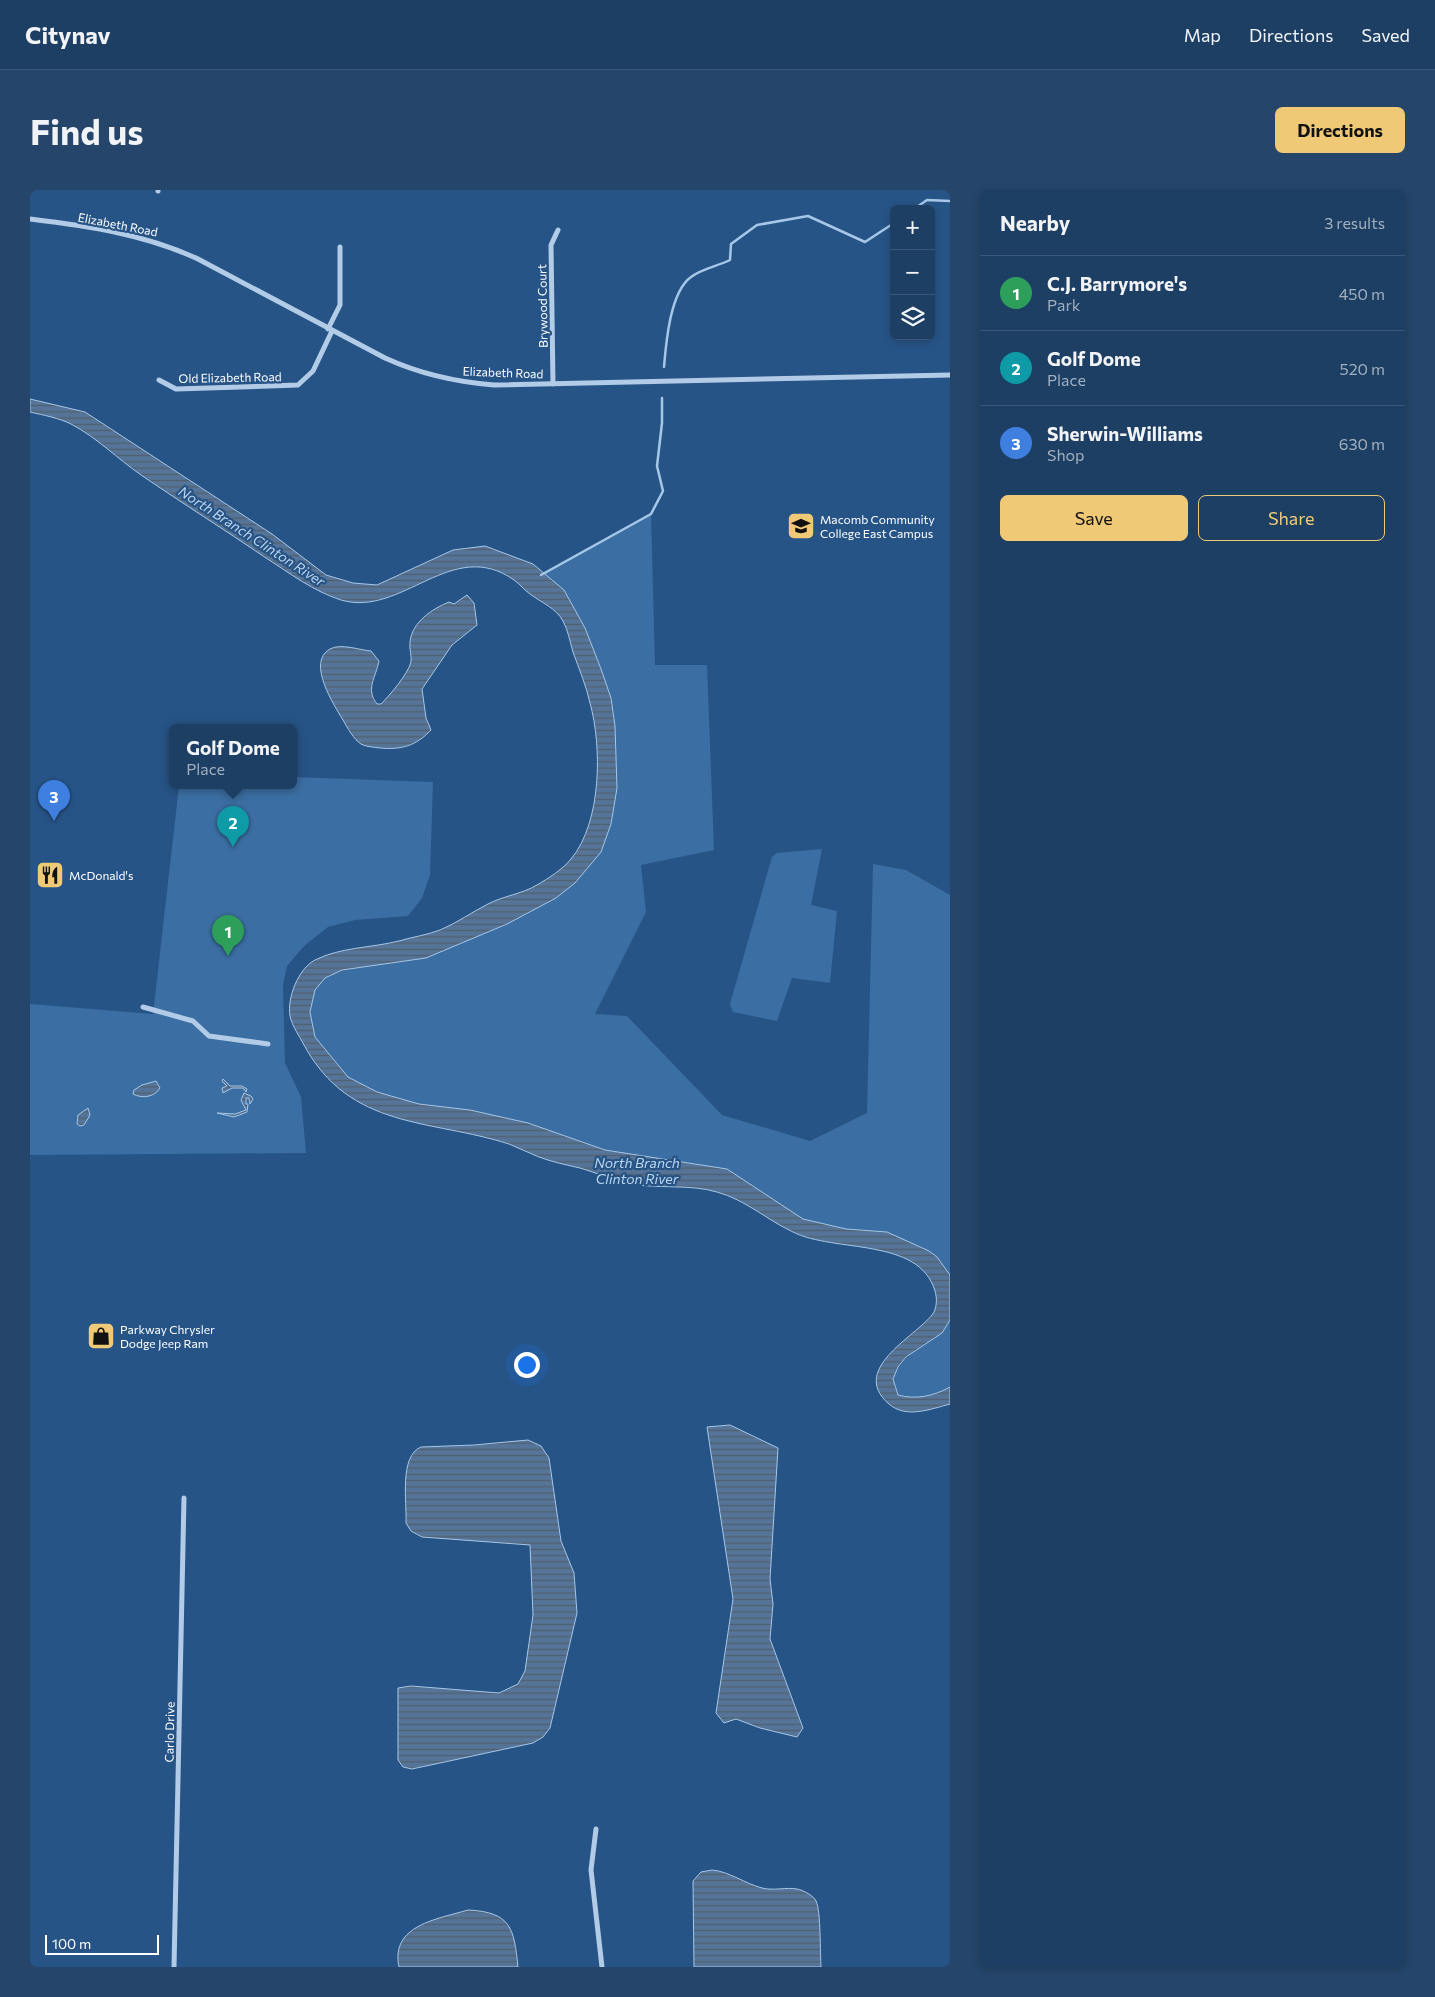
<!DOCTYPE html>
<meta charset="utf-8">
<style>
body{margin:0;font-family:Commissioner,sans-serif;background:#25466a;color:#f1f3f6}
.controls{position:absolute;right:15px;top:15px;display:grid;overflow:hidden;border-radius:8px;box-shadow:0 2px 8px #0003}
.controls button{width:45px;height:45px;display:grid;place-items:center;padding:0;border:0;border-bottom:1px solid #3b5878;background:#1d3f64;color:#f1f3f6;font:25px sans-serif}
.scale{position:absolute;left:15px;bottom:12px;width:114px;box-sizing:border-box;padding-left:5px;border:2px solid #fff;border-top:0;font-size:14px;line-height:18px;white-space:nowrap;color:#fff;-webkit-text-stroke:4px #275486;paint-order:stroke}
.you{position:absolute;left:496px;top:1174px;width:18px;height:18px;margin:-12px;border:4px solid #fff;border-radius:50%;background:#1a73e8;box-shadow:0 0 0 8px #1a73e833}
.badge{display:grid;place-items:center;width:32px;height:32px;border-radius:50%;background:#f0c977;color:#fff;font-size:16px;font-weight:700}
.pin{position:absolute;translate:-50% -41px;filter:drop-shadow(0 1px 2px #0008)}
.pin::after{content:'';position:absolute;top:26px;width:18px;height:15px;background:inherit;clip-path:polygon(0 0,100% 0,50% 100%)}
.popup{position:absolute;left:139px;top:534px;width:128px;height:65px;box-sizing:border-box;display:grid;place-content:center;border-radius:8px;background:#1d3f64;filter:drop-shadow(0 1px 4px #0005);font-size:16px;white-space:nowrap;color:#a0afbf}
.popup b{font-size:19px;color:#f1f3f6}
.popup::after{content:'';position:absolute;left:50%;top:100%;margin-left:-10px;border:10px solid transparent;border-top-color:#1d3f64}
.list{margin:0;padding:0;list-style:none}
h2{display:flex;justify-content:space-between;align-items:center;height:65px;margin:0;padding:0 20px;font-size:21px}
h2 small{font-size:16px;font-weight:400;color:#a0afbf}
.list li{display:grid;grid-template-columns:32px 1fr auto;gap:15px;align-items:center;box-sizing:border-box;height:75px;padding:0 20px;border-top:1px solid #3b5878}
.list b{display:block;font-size:19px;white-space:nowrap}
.list p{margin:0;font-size:16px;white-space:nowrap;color:#a0afbf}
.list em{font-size:16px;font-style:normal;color:#a0afbf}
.actions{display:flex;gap:10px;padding:15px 20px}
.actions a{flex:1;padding:11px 0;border:1px solid #f0c977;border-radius:8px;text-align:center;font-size:18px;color:#f0c977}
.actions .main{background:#f0c977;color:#111}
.icon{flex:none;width:28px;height:28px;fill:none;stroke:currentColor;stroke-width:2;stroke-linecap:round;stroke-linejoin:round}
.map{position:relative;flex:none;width:920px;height:1777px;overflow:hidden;border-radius:8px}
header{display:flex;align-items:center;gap:30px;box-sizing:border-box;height:70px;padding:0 25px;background:#1d3f64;border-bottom:1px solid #3b5878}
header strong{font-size:24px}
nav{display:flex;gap:28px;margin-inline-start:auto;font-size:18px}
.intro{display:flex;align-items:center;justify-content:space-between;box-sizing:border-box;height:120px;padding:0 30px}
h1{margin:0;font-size:35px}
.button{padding:12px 22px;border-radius:8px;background:#f0c977;color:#111;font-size:18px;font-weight:700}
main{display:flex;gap:30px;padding:0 30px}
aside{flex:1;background:#1d3f64;border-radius:8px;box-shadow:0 2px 8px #0003}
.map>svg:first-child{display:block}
</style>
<header>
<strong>Citynav</strong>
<nav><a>Map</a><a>Directions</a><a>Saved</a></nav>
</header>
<div class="intro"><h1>Find us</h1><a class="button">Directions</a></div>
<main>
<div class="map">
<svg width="920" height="1777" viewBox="0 0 920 1777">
<defs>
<pattern id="water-rules" width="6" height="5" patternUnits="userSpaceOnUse" patternTransform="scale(1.25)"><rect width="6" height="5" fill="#557497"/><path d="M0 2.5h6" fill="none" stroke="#505e6e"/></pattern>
</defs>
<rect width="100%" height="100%" fill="#275486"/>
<g fill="#3b6ea2">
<path d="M621 324 625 475H677L684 660 611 675 616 722 565 824 597 826 692 925 780 951 837 923 843 674 876 680 920 705V1085L857 1042 816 1039 772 1029 697 979 575 960 498 933 440 920 389 914 347 902 318 887 285 847 280 822 285 800 295 788 312 780 396 768 477 734 525 708 571 662 581 508 555 438 534 400 513 384Z"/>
<path d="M263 587 403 592 400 685 392 708 378 726 325 730 298 737 274 756 257 776 253 795 255 873 271 907 276 963 0 965V814L123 824 149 596H263Z"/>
<path d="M792 659 781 715 807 721 800 793 762 788 747 831 703 822 700 814 742 667 747 663Z"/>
<path d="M920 1130V1197C904 1206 886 1210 868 1205L863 1189C876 1156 904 1158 920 1130Z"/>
</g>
<g fill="url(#water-rules)" stroke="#a6c7e8">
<path d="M0 209 55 222 242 344 296 385 323 393 347 395 423 360 455 356 503 374 534 400 555 438 571 479 581 508 585 536 587 598 581 634 571 662 545 693 526 708 477 734 396 768 312 780 295 788 285 800 280 822 285 847 318 887 347 902 389 914 440 920 498 933 575 960 697 979 773 1029 816 1039 857 1042 899 1061 907 1067 920 1085V1130L912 1143 876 1167 868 1177 863 1189 868 1205C886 1210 904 1206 920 1197V1214C901 1219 876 1229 859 1214 817 1178 891 1144 904 1122 907 1115 907 1108 905 1101 889 1047 805 1063 763 1042 737 1030 716 1010 687 1002 660 994 630 999 602 994 585 991 567 983 550 978 537 975 522 972 509 967 499 963 489 958 479 954 401 929 320 940 274 855 270 847 262 836 260 826 257 808 268 779 285 770 311 757 341 758 369 751 382 747 397 745 410 740 427 733 442 722 458 714 473 706 492 704 507 695 519 688 533 679 541 669 572 632 572 556 560 513 556 495 549 479 543 462 540 452 538 440 533 431 526 418 512 413 500 404 494 400 490 394 484 390 422 346 372 428 311 410 283 401 261 384 236 368 195 340 152 313 111 285 88 269 66 247 41 234 29 228 13 225 0 222Z"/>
<path d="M437 405 444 413 447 435 422 455 392 499 396 528 401 540C386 556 371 560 350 558 344 557 336 557 331 554 324 550 317 537 313 530 304 515 276 472 300 459 311 453 329 460 341 461L349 471C346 487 335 499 347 514H351C360 505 378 484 381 472 382 466 379 459 380 452 382 432 402 419 419 412L424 414Z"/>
<path d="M193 889 200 896H212L217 899 216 902 213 898H202L193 903 192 898 197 896 192 891Z"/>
<path d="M126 891 130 898C125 907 112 909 103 904L104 900 112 895Z"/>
<path d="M214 903 221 906 223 909 220 914 219 908H216V914H218L217 922 204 927 187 923 205 924 216 920 211 910Z"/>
<path d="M58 918 60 925 54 935 50 936 47 934 48 925Z"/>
<path d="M700 1235 748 1258 740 1389 743 1414 740 1449 773 1538 767 1547 730 1538 706 1529 694 1533 686 1523 703 1409 677 1237Z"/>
<path d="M498 1250 511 1256 519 1268 531 1351 544 1383 547 1423 520 1538 513 1547 503 1553 382 1579 373 1577 368 1570V1498L381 1496 469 1503 488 1494 495 1481 503 1425 500 1355 392 1347 381 1341 376 1333C377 1312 369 1266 391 1257L444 1255Z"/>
<path d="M682 1680C698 1681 716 1694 732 1698 744 1701 756 1697 767 1699 773 1700 784 1706 786 1711 791 1721 790 1763 791 1777H664L663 1691 671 1682Z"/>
<path d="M438 1720C481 1722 484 1738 488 1777H369C360 1735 408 1729 438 1720Z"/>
</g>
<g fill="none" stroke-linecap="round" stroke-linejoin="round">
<g stroke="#a6c7e8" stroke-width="2.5">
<path d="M884 19 897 10 920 11"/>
<path d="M634 177C636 153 640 102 661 87 671 79 688 76 700 70L701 54 727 35 778 26 835 52 864 33"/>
<path d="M511 385 621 324 633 301 627 276 632 233V208"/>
</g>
<g stroke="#b2cce8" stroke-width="5">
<path d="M128 1V0"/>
<path d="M0 29C58 36 114 44 168 69L355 168C390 184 426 192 464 195L920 185"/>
<path d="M298 139 310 115V57"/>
<path d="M129 190 146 199 268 195 283 181 302 141"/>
<path d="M523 194 521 55 528 40"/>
<path d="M113 817 163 831 179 846 238 854"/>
<path d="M566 1639 561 1680 572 1777"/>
<path d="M144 1777 154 1308"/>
</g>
</g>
<defs>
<g id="university-square" transform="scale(1.4375)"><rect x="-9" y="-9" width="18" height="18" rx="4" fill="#f0c977" stroke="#275486"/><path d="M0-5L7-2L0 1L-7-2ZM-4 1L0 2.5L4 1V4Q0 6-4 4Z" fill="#111"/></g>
<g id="restaurant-square" transform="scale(1.4375)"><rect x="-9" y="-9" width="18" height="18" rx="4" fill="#f0c977" stroke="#275486"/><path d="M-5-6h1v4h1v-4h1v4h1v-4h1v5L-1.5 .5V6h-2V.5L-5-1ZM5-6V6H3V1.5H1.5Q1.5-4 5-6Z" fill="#111"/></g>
<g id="shop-square" transform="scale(1.4375)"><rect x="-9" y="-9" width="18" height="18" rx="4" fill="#f0c977" stroke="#275486"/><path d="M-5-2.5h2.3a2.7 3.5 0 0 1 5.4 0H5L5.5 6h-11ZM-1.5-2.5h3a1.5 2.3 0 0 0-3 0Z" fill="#111"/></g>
</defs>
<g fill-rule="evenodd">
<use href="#university-square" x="771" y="336"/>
<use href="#restaurant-square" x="20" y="685"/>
<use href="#shop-square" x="71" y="1146"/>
</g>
<g text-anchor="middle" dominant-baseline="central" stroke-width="4.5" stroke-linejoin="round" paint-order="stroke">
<g font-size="12" fill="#fff" stroke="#275486">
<text transform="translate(88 34) rotate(11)">Elizabeth Road</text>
<text transform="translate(512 116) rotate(-91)">Brywood Court</text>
<text transform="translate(473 182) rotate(2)">Elizabeth Road</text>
<text transform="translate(200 187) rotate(-1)">Old Elizabeth Road</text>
<text transform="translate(139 1542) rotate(-89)">Carlo Drive</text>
</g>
<g font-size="12" fill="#fff" stroke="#275486" text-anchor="start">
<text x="790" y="329">Macomb Community<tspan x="790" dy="14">College East Campus</tspan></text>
<text x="39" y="685">McDonald's</text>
<text x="90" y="1139">Parkway Chrysler<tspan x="90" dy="14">Dodge Jeep Ram</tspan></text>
</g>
<g font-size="14" font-style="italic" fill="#bdd6ef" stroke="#275486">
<text transform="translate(222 346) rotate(33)">North Branch Clinton River</text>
<text x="607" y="972">North Branch<tspan x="607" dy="16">Clinton River</tspan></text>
</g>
</g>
</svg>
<div class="controls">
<button>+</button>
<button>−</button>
<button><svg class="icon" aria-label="layers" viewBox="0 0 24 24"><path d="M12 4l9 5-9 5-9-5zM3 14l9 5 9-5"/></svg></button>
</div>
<div class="scale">100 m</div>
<div class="you"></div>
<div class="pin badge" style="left:198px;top:766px;background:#2e9e5b">1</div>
<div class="pin badge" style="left:203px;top:657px;background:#0f9aa8">2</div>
<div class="popup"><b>Golf Dome</b>Place</div>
<div class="pin badge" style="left:24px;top:631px;background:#3f7fe0">3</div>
</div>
<aside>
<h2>Nearby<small>3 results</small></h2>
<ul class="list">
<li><span class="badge" style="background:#2e9e5b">1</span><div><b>C.J. Barrymore's</b><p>Park</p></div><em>450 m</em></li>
<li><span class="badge" style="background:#0f9aa8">2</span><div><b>Golf Dome</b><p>Place</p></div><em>520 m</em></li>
<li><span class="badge" style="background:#3f7fe0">3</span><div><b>Sherwin-Williams</b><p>Shop</p></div><em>630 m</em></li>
</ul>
<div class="actions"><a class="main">Save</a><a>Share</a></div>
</aside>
</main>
